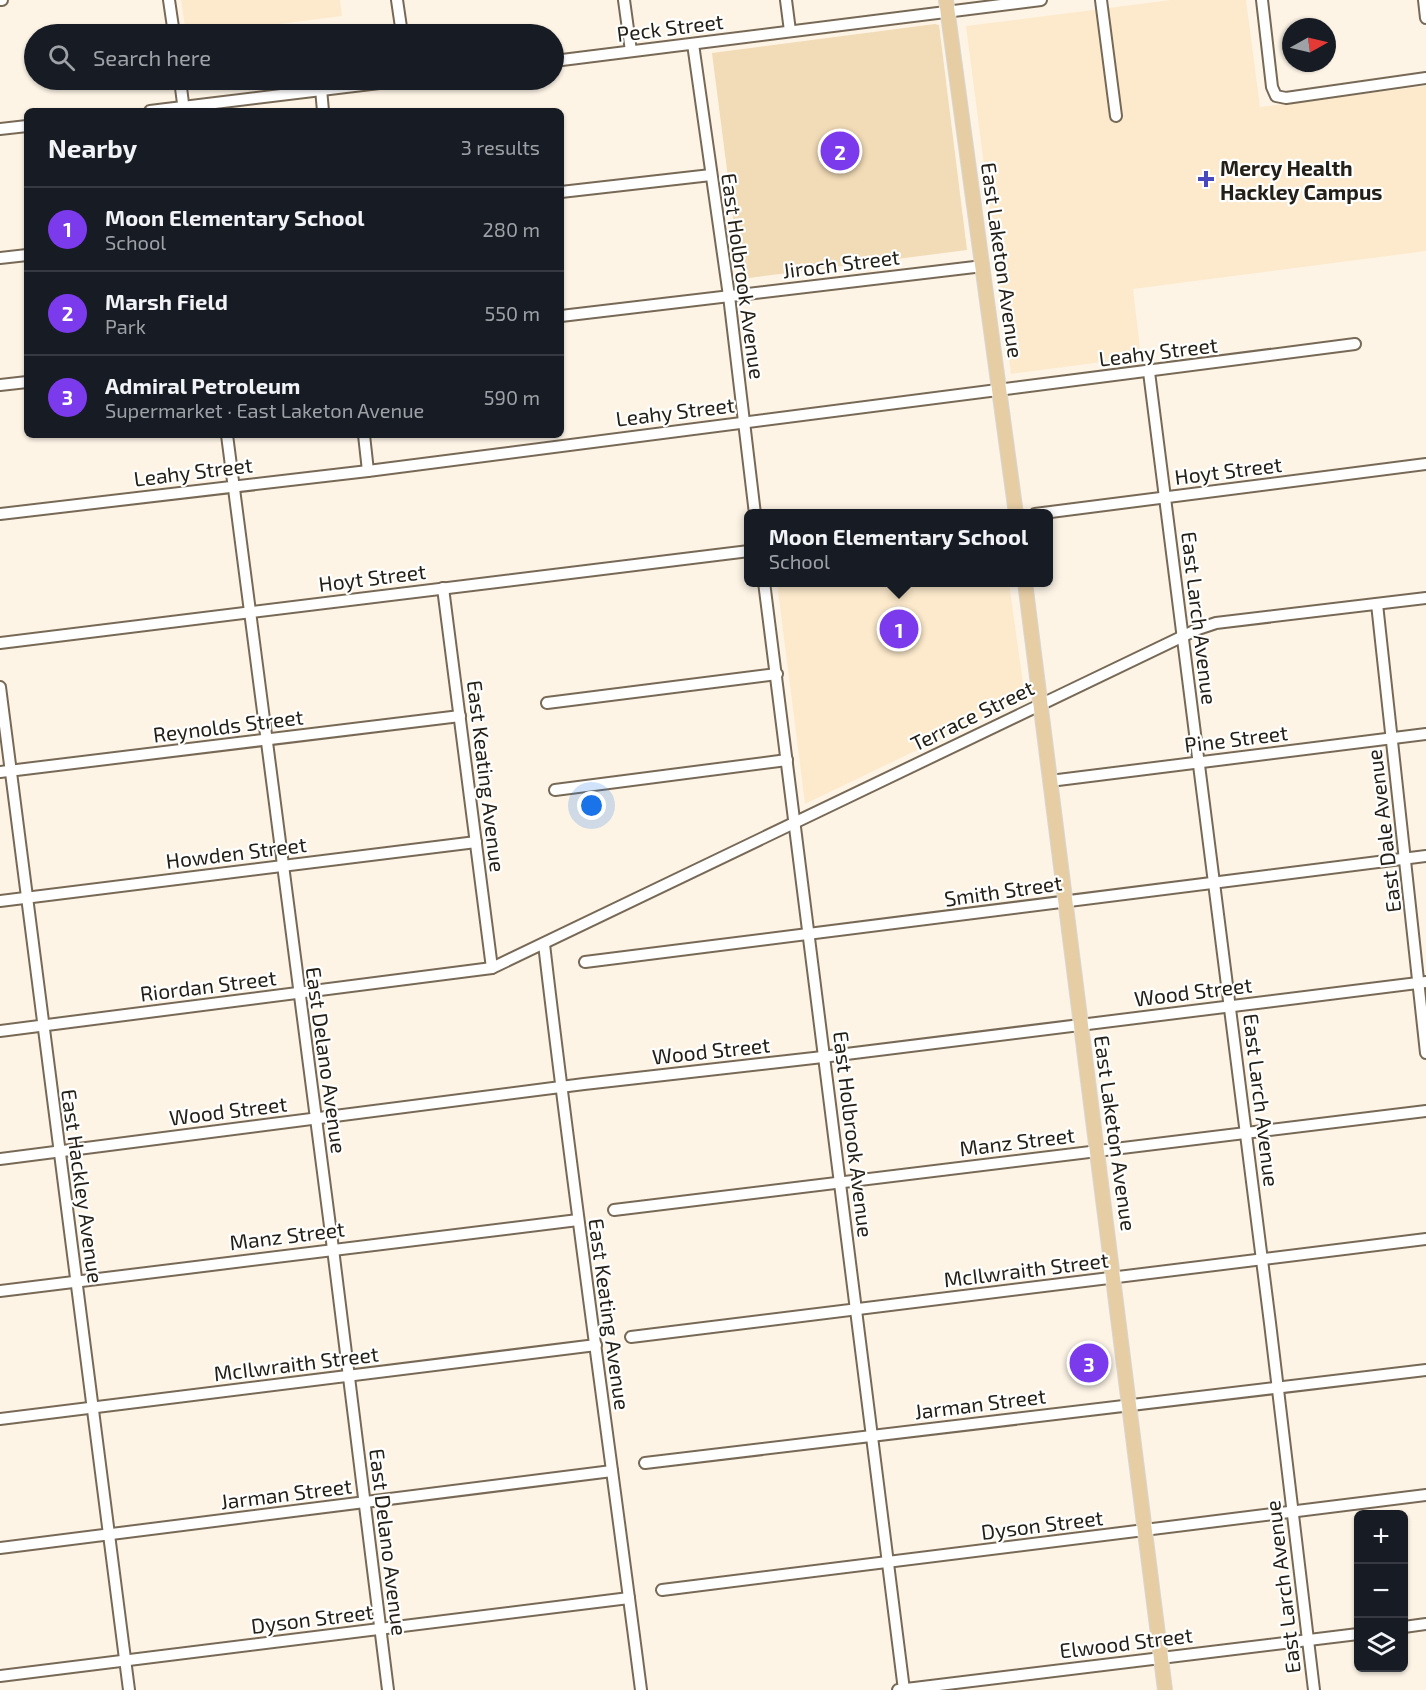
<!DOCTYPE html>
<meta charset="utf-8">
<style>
body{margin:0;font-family:"Exo 2",sans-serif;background:#242831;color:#f1f3f6}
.controls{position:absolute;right:18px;bottom:18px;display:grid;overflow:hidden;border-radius:9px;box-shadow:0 2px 4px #0004}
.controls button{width:54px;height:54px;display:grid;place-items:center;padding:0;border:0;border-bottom:2px solid #363941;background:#171b24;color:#f1f3f6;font:30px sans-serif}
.compass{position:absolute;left:1282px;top:18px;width:54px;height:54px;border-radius:50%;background:#171b24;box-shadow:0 2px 4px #0004;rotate:82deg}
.you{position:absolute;left:592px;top:806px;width:21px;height:21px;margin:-15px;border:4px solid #fff;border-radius:50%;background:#1a73e8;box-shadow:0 0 0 9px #1a73e833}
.badge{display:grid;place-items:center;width:39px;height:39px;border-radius:50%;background:#7c3aed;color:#fff;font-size:20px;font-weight:700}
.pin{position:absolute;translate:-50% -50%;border:3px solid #fff;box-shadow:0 2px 6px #0006}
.popup{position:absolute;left:744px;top:509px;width:309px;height:78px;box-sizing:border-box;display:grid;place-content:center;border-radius:9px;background:#171b24;filter:drop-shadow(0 2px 4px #0005);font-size:20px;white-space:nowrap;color:#9ea1a6}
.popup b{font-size:22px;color:#f1f3f6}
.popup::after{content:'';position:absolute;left:50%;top:100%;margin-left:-12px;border:12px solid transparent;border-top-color:#171b24}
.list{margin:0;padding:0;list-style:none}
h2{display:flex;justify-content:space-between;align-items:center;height:78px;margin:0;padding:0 24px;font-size:26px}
h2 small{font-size:20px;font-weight:400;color:#9ea1a6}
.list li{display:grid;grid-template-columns:39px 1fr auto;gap:18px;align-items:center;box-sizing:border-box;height:84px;padding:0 24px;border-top:2px solid #363941}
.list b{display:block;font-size:22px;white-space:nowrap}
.list p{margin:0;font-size:20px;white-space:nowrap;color:#9ea1a6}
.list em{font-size:20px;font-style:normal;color:#9ea1a6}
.icon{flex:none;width:33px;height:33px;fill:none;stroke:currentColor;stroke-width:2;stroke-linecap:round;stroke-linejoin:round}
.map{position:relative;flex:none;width:1426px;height:1690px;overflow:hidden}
.search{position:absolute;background:#171b24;box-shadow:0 2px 4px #0004;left:24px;top:24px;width:540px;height:66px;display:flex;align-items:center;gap:15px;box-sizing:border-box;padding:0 21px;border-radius:33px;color:#9ea1a6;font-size:22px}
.panel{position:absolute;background:#171b24;box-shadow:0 2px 4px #0004;left:24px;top:108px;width:540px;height:330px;border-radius:9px}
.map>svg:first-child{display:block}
</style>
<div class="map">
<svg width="1426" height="1690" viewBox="0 0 1426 1690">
<rect width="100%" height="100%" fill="#fdf4e6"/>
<g fill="#fdeacc">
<path d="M181 0H340L342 16 200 34H186Z"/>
<path d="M1171 0H1246L1260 107 1426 86V251L1133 289 1141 357 1011 374 966 26Z"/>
<path d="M777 583H1009L1025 698 805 804Z"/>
</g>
<path fill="#f2dbb7" d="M935 24 939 25 967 250 741 279 712 53Z"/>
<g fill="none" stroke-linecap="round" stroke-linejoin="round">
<g stroke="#776956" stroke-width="14">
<g id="minor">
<path d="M0 0H2"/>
<path d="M169 0 174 34"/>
<path d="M397 0 402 34"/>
<path d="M624 0 631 51"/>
<path d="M786 0 790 31"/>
<path d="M1101 0 1116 116"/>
<path d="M1262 0 1272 87 1276 96 1286 98 1426 78"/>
<path d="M1424 0 1426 18"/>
<path d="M693 44 729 296 755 514"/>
<path d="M554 61 1041 0"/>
<path d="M180 80 184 111"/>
<path d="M321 89 323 111"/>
<path d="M150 111 404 80"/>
<path d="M0 129 27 126"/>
<path d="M561 192 711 175"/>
<path d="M0 258 27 255"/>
<path d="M561 316 983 266"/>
<path d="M1149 372 1270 1323 1314 1690"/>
<path d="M0 385 27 382"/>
<path d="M227 435 333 1249 388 1690"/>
<path d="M364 435 368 471"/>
<path d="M0 514 368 471 1355 344"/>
<path d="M1035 514 1426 464"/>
<path d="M764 582 904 1690"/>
<path d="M443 588 492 968"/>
<path d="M1377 604 1426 1053"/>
<path d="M0 643 749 551"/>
<path d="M0 687 129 1690"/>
<path d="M547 703 777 674"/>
<path d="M0 772 460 716"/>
<path d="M1050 781 1426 734"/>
<path d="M555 790 787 760"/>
<path d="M0 901 476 842"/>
<path d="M544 944C573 1193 609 1441 641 1690"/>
<path d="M585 962 1426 856"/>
<path d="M0 1031 492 968 1198 629 1216 623 1426 598"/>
<path d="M0 1159 584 1084 814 1058 1426 982"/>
<path d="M614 1210 1426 1111"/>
<path d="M0 1291 578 1220"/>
<path d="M631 1337 1426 1239"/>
<path d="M0 1419 596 1345"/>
<path d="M645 1463 1426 1370"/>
<path d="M0 1548 612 1471"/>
<path d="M662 1590 1426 1495"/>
<path d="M1404 1627 1426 1624"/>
<path d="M0 1676 629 1598"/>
<path d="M898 1690 1358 1634"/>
</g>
</g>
<g stroke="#d8d7d5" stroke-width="16">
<g id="major">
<path d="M946 0 1016 514"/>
<path d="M1025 582 1165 1690"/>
</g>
</g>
<use href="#minor" stroke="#fff" stroke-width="10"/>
<use href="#major" stroke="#e6cda4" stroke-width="14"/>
</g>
<path fill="#4949bf" stroke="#fff" stroke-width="2" d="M1203 170h6v6h6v6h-6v6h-6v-6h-6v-6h6z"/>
<g text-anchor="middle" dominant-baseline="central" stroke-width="4.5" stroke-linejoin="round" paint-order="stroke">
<g font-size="21" fill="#252017" stroke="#fff">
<text transform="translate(670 27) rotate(-7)">Peck Street</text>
<text transform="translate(1003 260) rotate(82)">East Laketon Avenue</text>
<text transform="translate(841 263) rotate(-7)">Jiroch Street</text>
<text transform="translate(744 276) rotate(82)">East Holbrook Avenue</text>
<text transform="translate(1158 351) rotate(-7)">Leahy Street</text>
<text transform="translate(675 411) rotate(-7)">Leahy Street</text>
<text transform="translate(1228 470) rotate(-7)">Hoyt Street</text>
<text transform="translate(193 471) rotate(-7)">Leahy Street</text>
<text transform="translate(372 577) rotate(-7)">Hoyt Street</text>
<text transform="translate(1200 618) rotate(83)">East Larch Avenue</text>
<text transform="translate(972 715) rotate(-26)">Terrace Street</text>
<text transform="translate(228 725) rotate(-7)">Reynolds Street</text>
<text transform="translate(1236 738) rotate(-7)">Pine Street</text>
<text transform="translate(487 776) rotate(83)">East Keating Avenue</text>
<text transform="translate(1383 831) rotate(-97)">East Dale Avenue</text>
<text transform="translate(236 852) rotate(-7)">Howden Street</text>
<text transform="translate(1003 890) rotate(-8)">Smith Street</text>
<text transform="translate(208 985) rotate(-7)">Riordan Street</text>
<text transform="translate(1193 991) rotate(-7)">Wood Street</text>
<text transform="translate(711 1050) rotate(-6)">Wood Street</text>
<text transform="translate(327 1060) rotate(82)">East Delano Avenue</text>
<text transform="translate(1262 1100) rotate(83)">East Larch Avenue</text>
<text transform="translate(228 1110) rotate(-7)">Wood Street</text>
<text transform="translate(1116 1133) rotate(82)">East Laketon Avenue</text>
<text transform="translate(854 1134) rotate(83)">East Holbrook Avenue</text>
<text transform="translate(1017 1141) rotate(-7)">Manz Street</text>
<text transform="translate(83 1186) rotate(82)">East Hackley Avenue</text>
<text transform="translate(287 1235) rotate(-7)">Manz Street</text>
<text transform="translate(1026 1269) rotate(-7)">McIlwraith Street</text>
<text transform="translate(610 1314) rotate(82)">East Keating Avenue</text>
<text transform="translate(296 1363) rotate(-7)">McIlwraith Street</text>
<text transform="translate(980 1403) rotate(-7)">Jarman Street</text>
<text transform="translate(286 1493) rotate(-7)">Jarman Street</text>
<text transform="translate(1042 1524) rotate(-7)">Dyson Street</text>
<text transform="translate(389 1542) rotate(83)">East Delano Avenue</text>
<text transform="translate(1282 1587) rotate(-97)">East Larch Avenue</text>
<text transform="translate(312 1618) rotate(-7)">Dyson Street</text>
<text transform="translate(1126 1642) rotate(-7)">Elwood Street</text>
</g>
<g font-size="21" font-weight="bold" fill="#252017" stroke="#fff" text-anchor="start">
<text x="1220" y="167">Mercy Health<tspan x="1220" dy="24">Hackley Campus</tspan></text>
</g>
</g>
</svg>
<div class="controls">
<button>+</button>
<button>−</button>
<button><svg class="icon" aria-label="layers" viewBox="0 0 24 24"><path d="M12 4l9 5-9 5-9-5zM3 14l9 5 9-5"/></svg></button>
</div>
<svg class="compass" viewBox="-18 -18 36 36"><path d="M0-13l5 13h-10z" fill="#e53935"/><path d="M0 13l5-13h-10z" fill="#9ea1a6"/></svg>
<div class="you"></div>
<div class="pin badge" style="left:899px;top:629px">1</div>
<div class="popup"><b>Moon Elementary School</b>School</div>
<div class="pin badge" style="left:840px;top:151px">2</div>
<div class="pin badge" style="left:1089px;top:1363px">3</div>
<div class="search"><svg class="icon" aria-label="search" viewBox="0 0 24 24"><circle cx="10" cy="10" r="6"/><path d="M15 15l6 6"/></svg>Search here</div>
<section class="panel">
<h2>Nearby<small>3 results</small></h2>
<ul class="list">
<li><span class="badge">1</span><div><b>Moon Elementary School</b><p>School</p></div><em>280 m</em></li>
<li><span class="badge">2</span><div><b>Marsh Field</b><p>Park</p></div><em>550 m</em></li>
<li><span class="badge">3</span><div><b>Admiral Petroleum</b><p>Supermarket · East Laketon Avenue</p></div><em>590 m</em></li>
</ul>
</section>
</div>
